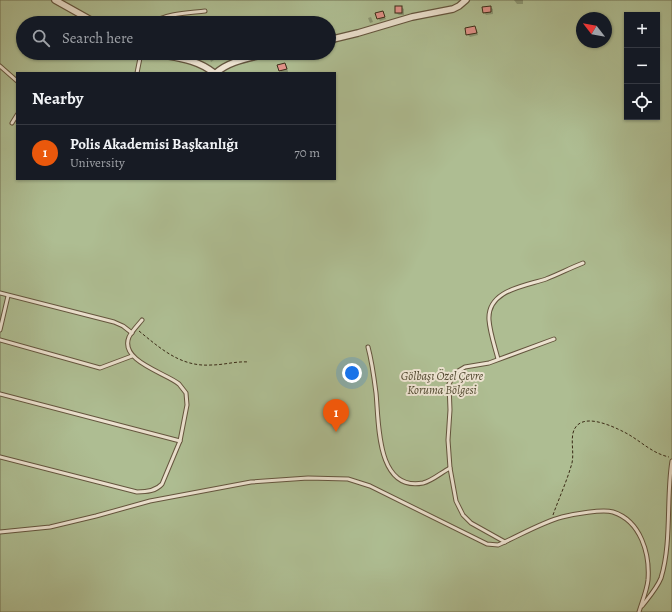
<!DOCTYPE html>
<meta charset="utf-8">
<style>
body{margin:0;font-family:Alegreya,serif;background:#20242c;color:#f1f3f6}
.controls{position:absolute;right:12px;top:12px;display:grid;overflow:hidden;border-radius:0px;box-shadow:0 1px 3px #0004}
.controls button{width:36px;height:36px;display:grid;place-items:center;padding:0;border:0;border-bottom:1px solid #363941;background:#171b24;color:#f1f3f6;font:20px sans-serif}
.compass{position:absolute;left:576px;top:12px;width:36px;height:36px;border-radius:50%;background:#171b24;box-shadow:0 1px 3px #0004;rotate:301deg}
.you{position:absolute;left:352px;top:373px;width:14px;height:14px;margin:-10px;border:3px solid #fff;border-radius:50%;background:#1a73e8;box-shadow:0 0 0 6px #1a73e833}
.badge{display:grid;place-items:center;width:26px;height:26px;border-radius:50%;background:#ea580c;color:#fff;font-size:13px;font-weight:700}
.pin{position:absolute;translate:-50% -33px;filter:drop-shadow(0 1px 2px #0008)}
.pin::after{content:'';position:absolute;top:21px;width:14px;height:12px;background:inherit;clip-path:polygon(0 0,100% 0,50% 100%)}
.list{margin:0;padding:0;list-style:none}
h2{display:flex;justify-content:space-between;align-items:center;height:52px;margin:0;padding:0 16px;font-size:17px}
h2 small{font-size:13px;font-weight:400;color:#9ea1a6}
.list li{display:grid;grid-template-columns:26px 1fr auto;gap:12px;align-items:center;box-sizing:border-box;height:56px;padding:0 16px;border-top:1px solid #363941}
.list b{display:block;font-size:15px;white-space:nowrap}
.list p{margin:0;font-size:13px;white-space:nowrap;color:#9ea1a6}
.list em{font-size:13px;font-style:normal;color:#9ea1a6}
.icon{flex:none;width:22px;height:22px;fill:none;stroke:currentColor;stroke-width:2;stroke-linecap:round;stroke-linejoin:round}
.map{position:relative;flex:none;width:672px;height:612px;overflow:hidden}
.search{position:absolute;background:#171b24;box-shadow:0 1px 3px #0004;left:16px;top:16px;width:320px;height:44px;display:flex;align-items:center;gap:10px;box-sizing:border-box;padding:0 14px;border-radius:22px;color:#9ea1a6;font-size:15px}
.panel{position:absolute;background:#171b24;box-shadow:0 1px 3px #0004;left:16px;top:72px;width:320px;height:108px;border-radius:0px}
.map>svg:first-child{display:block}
</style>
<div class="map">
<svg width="672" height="612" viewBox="0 0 672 612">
<rect width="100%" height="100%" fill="#e1d2b7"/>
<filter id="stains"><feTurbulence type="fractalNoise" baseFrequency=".005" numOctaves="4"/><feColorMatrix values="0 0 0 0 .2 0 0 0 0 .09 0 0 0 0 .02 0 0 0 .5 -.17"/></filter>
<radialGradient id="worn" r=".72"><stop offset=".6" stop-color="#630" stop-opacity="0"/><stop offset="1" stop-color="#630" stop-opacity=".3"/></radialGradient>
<path fill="#aebd92" stroke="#747454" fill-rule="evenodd" d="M0 0H672V612H0ZM627 15H657V117H627ZM582 18H606V42H582ZM23 23H329V53H23ZM17 73H335V179H17Z"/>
<g fill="#0003">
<path d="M514 0H523V4H517Z"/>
<path d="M401 7 404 9V15H399L396 13Z"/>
<path d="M490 7 493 9V14L486 15 484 12Z"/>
<path d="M382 12 386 19 380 21 376 14Z"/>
<path d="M371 17 373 22 370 23 368 18Z"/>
<path d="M475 27 477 30 478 35 470 37 467 34Z"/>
<path d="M104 53H112L111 59 106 58 104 55Z"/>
<path d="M229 53H241L242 57 233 60Z"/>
<path d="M212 56 214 60 211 62 209 57Z"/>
<path d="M285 64 287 66 288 72 282 73 280 71Z"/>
</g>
<g fill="#e2928a" stroke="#3a2b16">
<rect x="395" y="6" width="7" height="7"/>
<path d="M491 6V12L483 13 482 7Z"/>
<path d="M383 11 385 17 377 19 375 13Z"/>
<path d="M475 26 477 33 466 35 465 28Z"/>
<path d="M285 63 287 69 279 71 277 65Z"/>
</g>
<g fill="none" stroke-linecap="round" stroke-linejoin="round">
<g stroke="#64553e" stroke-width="5">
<g id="service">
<path d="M152 23C167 13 188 13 205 11"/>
<path d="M0 66 17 81"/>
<path d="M137 73 141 53"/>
<path d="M12 123 17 115"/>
<path d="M0 293 114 322 123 326 132 333"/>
<path d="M0 330 8 296"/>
<path d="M0 340 100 368 132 356"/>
<path d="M368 347C372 362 374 377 376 393 379 422 376 492 423 483 432 481 442 472 450 468"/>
<path d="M498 359C495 347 490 333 489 320 487 290 525 286 546 279 559 274 570 268 583 263"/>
<path d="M0 394 180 441"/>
<path d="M0 457 137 492C147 492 156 491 162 484L180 441 187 405 186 393 179 384C166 373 119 361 129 337 132 331 138 325 142 320"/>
<path d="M0 532 50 527 96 516 150 501 251 482 308 478 348 479 370 486 487 544 498 545C519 536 540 523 562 517 574 514 602 509 613 512 641 521 650 554 648 580 647 590 642 602 639 612"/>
<path d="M505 542 471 523 463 515 456 501 450 468 448 440 450 410 449 384 455 373 465 367 489 363 554 339"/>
<path d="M642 606C649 597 657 588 661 578 672 542 666 498 672 461"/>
</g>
</g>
<g stroke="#64553e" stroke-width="8">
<g id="minor">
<path d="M55 0 96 23"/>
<path d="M329 40 358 33 412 17 453 9 459 6 466 0"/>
<path d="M152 53C175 58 195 58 214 73"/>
<path d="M216 73C230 60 252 58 269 53"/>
</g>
</g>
<g stroke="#3a2b16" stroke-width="1" stroke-dasharray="3 2" stroke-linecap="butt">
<path d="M139 331C161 349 181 367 211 365 224 365 236 361 249 362"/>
<path d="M553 515C559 498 567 481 572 463 574 453 571 443 573 433 579 410 612 426 624 432 640 440 651 453 669 457"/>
</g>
<use href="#service" stroke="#ece2d0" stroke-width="3"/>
<use href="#minor" stroke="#ece2d0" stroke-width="5.5"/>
</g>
<g text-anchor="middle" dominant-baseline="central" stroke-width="4" stroke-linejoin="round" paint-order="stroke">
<g font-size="12" font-style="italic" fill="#51482f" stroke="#ece2d0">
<text x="442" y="376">Gölbaşı Özel Çevre<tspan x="442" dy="14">Koruma Bölgesi</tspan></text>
</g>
</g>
<rect width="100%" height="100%" filter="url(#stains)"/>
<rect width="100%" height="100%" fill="url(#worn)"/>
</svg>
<div class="controls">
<button>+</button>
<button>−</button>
<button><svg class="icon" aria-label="locate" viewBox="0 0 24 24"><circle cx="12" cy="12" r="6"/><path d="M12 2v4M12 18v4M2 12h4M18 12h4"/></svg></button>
</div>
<svg class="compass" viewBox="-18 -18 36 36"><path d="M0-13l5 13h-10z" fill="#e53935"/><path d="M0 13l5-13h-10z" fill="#9ea1a6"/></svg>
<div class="you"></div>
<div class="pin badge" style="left:336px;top:432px">1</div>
<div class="search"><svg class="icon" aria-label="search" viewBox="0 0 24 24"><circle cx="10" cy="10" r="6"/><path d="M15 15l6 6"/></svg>Search here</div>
<section class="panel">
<h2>Nearby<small></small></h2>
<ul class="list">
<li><span class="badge">1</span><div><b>Polis Akademisi Başkanlığı</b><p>University</p></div><em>70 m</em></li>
</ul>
</section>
</div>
